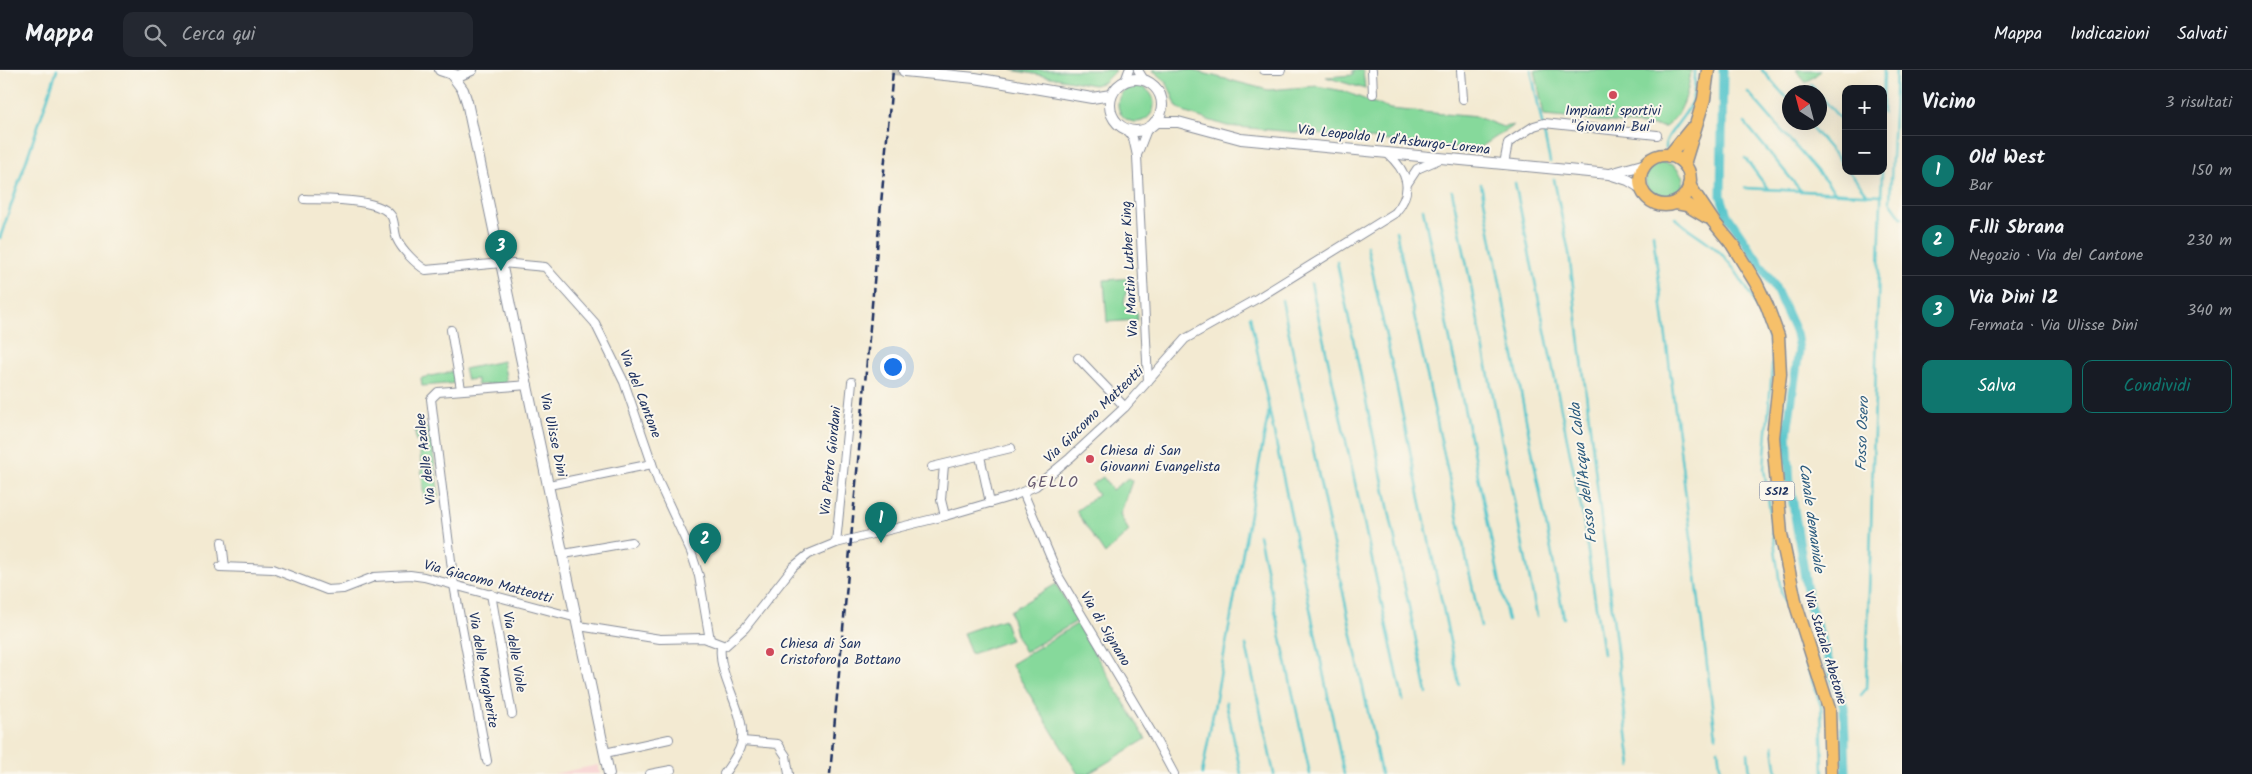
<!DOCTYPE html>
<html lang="it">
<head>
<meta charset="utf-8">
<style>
  body { margin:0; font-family:Kalam,sans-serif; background:#242831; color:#f1f3f6 }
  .controls { position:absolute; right:15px; top:15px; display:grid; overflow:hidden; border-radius:10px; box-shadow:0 5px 20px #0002 }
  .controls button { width:45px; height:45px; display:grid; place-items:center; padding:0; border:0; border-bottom:1px solid #363941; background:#171b24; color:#f1f3f6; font:25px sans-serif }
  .compass { position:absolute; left:1782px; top:15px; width:45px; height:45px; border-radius:50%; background:#171b24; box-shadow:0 5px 20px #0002; rotate:324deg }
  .you { position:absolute; left:892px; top:296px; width:18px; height:18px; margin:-12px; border:4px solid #fff; border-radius:50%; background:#1a73e8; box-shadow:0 0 0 8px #1a73e833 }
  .badge { display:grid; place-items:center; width:32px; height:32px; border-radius:50%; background:#0f766e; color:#fff; font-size:16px; font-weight:700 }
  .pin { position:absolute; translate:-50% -41px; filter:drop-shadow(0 1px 2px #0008) }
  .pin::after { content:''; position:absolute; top:26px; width:18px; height:15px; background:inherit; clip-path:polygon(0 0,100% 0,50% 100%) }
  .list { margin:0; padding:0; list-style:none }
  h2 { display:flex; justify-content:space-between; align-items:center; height:65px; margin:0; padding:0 20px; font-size:21px }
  h2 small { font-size:16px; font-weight:400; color:#9ea1a6 }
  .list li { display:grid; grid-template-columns:32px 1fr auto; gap:15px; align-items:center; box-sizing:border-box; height:70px; padding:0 20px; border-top:1px solid #363941 }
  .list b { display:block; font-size:19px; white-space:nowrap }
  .list p { margin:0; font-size:16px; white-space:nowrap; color:#9ea1a6 }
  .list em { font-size:16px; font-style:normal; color:#9ea1a6 }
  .actions { display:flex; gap:10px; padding:15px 20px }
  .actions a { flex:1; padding:11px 0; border:1px solid #0f766e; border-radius:10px; text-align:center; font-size:18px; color:#0f766e }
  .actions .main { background:#0f766e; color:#fff }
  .icon { flex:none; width:28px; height:28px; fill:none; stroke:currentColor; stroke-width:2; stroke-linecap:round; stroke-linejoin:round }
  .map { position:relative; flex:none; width:1902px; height:704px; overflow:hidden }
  header { display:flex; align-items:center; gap:30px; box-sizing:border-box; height:70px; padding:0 25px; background:#171b24; border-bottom:1px solid #363941 }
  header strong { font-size:24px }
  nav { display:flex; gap:28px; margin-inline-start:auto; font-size:18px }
  .search { width:350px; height:45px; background:#242831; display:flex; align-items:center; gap:12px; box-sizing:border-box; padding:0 18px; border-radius:10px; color:#9ea1a6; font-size:19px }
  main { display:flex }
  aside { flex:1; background:#171b24 }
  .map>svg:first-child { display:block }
</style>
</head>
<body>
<header>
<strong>Mappa</strong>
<div class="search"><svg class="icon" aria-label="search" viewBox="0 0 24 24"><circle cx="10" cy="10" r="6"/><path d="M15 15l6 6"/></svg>Cerca qui</div>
<nav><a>Mappa</a><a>Indicazioni</a><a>Salvati</a></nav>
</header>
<main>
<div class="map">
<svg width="1902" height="704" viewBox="0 0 1902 704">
  <rect width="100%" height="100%" fill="#fbf7ec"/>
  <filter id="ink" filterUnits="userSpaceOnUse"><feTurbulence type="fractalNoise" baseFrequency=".02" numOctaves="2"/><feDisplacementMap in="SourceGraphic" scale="10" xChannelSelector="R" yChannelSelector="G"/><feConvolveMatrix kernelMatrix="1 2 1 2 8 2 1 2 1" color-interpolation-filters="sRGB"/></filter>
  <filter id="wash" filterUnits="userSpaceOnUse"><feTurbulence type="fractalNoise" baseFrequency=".0096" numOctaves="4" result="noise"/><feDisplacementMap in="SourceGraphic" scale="20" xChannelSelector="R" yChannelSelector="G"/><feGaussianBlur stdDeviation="1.12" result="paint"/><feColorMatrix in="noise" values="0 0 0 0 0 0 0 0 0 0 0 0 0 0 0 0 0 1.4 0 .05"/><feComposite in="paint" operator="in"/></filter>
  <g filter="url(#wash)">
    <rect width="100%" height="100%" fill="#f3ead2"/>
    <path fill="#f7cfd0" d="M 598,695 L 600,704 L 553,704 Z"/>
    <g fill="#86d99b" stroke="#50847c">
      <path d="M 1012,0 L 1116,0 L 1104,12 L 1094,15 Z"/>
      <path d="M 1152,0 L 1191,0 L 1268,20 L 1317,16 L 1343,21 L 1390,39 L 1477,47 L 1503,57 L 1514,55 L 1478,79 L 1227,56 L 1186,43 L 1177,37 C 1169,19 1170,12 1152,0 Z"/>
      <path d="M 1353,0 L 1363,0 L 1365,19 L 1326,7 L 1353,5 Z"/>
      <path d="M 1535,0 L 1691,0 C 1688,23 1684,43 1665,57 L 1544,46 Z"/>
      <path d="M 1796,0 L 1822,0 L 1806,13 Z"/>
      <circle cx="1136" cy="34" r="18"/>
      <path d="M 1660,92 L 1674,95 L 1683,107 L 1682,117 L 1671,128 C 1653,132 1640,117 1648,100 Z"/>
      <path d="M 1134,208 L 1135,217 L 1126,222 L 1124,233 L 1129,240 L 1137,242 L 1137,250 L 1107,252 L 1104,210 Z"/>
      <path d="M 503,291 L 507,313 L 477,315 L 477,309 L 467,310 L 464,299 Z"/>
      <path d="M 455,301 L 458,313 L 422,316 L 421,308 Z"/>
      <path d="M 430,358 L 439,427 L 424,429 L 419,371 L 416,371 L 415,361 Z"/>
      <path d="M 1103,407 L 1112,420 L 1128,408 L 1132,411 L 1120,445 L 1129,461 L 1105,484 L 1076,441 L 1098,425 L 1091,415 Z"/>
      <path d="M 1056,514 L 1077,551 L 1025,582 L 1017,568 L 1010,541 Z"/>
      <path d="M 1004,549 L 1011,570 L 971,584 L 963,563 Z"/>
      <path d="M 1077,554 L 1146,669 L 1088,704 L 1078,704 L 1011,594 Z"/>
    </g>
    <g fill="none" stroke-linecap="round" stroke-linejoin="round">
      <g stroke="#58c6cc" stroke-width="2.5">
        <path d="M 1531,0 L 1550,92"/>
        <path d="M 1762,0 L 1790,32"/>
        <path d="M 1896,0 L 1890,131 L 1902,148"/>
        <path d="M 1811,15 L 1817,22"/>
        <path d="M 1748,22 L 1836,123"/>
        <path d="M 1820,25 L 1846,56"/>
        <path d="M 1883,43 L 1884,0"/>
        <path d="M 1807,52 L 1846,98"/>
        <path d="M 1745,53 L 1801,121"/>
        <path d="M 1665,78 C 1664,66 1684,49 1690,35 C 1695,25 1695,11 1695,0"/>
        <path d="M 1745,88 L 1768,119"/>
        <path d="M 1849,101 L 1868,125"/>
        <path d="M 1554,109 L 1569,183 L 1631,696"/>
        <path d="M 1515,113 L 1582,442 L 1603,584"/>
        <path d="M 1481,114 L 1564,548"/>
        <path d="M 1745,118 L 1881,125"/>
        <path d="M 1452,121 L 1537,546"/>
        <path d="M 1423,139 L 1508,551"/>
        <path d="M 1675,148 C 1688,160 1703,167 1715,178 C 1741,201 1768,252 1773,286 L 1764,398 L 1781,522 L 1821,636 L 1823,704"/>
        <path d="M 1396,161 L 1481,557"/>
        <path d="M 1653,164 L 1716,667"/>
        <path d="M 0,168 L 57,0"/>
        <path d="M 1367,176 L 1459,614"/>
        <path d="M 1337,192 L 1427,623"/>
        <path d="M 1311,213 L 1403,630"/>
        <path d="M 1282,230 L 1381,704"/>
        <path d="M 1250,246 L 1344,704"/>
        <path d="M 1259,465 L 1310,704"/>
        <path d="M 1246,575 L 1274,704"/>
        <path d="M 1861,625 L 1866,619 L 1882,101"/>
        <path d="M 1226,632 L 1241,704"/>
        <path d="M 1773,676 L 1777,704"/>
        <path d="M 1718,679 L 1721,704"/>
        <path d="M 1748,683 L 1750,704"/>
        <path d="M 1696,702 L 1697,704"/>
        <path d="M 1202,704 L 1269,340"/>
      </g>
      <path stroke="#58c6cc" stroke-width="9" d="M 1723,0 L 1721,126 L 1727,145 L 1774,215 L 1796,263 L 1799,280 L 1787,363 L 1790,414 L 1809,533 L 1844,637 L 1846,704"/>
    </g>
  </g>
  <g filter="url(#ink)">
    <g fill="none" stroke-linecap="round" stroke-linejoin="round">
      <path stroke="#c8c5bb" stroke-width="10" stroke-dasharray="10 5" stroke-linecap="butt" d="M 891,0 L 904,1"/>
      <defs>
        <g id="minor">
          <path d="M 1138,0 L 1144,10"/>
          <path d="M 1264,0 L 1281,0"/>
          <path d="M 1372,0 L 1373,24"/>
          <path d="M 1461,0 L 1463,29"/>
          <path d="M 1125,11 L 1129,0"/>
          <path d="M 1127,59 L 1133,68 L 1137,86 L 1148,311"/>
          <path d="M 1137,85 L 1148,57"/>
          <path d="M 1504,94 L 1508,73 L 1534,56 L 1544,53 L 1657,65"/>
          <path d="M 1407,114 L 1417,99 L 1440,89"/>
          <path d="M 304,129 C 323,130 381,127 392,147 C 395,154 394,162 397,169 C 402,180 416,194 426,200 L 502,193 L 545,197 L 595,253 L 624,312 L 658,411 L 691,482 L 699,506 L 710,570"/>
          <path d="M 451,260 L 461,319"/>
          <path d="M 1078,288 L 1125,337"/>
          <path d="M 980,386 L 990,433"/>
          <path d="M 944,395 L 941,430 L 945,446"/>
          <path d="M 932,397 L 1011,378"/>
          <path d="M 549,415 L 652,394"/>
          <path d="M 1023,422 L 1059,507 L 1152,663 L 1174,704"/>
          <path d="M 222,472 L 225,497"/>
          <path d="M 836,473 L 852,312"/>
          <path d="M 564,484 L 632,472"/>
          <path d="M 220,497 L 273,499 L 327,520 L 343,519 L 374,507 L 410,505 L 424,507 L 577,548"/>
          <path d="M 491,524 L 512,644"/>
          <path d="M 579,556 L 660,569 L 704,568 L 725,576 L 745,558 L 793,497 L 809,484 L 836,473 L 945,446 L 1013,426 L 1036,416 L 1070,388 L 1125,337 L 1185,269 L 1258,228 L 1395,143 C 1415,120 1407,101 1387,83"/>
          <path d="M 721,577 C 717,607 749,646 741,674 C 739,684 730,695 724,704"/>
          <path d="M 742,671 L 778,674 L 786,686 L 789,704"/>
          <path d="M 605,683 L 669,669"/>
          <path d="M 487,691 L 454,515 L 431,329 L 438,322 L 528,315"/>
          <path d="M 650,704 L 671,700"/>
        </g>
        <g id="tertiary">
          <path d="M 440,0 L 458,6 L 472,0"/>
          <path d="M 904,1 L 975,8 L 1092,28 L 1111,25"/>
          <path d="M 452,5 L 463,20 L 467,32 L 609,704"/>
          <circle cx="1136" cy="35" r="26"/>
          <path d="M 1155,52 L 1178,52 L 1241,69 L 1609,104 L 1628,110 L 1641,118"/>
          <path d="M 1610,104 L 1646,94"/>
        </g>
        <g id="primary">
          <circle cx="1665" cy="110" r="25"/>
          <path d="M 1669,86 L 1691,59"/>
          <path d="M 1684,94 L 1704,29 L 1708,0"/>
          <path d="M 1689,115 L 1713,151 L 1732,174 L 1756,213 L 1767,236 L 1778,266 L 1780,304 L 1773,367 L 1781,464 L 1796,535 L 1829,639 L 1831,704"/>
          <path d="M 1676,133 L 1687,135 L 1707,147"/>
        </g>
      </defs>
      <use href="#minor" stroke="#878c98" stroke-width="10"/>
      <use href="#tertiary" stroke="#878c98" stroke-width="12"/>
      <use href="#primary" stroke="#878c98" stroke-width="15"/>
      <use href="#minor" stroke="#fff" stroke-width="8"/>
      <use href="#tertiary" stroke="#fff" stroke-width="10"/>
      <use href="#primary" stroke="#f6c06b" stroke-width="12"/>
      <path stroke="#1b2f5e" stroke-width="2.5" stroke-dasharray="8 4" stroke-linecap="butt" d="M 830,704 L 893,0"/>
    </g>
  </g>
  <g fill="#d1495b" stroke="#fbf7ec" stroke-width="2">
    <circle cx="1613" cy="25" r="5"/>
    <circle cx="1090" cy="389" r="5"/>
    <circle cx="770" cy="582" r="5"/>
  </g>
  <g text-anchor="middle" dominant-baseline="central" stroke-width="4" stroke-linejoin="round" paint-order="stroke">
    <rect fill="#fbf7ec" stroke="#5e6b89" stroke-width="1" x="1759.5" y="411.5" width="35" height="19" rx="4"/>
    <g font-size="12" font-weight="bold" fill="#1b2f5e">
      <text x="1777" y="421">SS12</text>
    </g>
    <g font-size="14" fill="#1b2f5e" stroke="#fbf7ec" text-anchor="start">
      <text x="1613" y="41" text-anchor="middle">Impianti sportivi<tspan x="1613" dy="16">"Giovanni Bui"</tspan></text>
      <text x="1100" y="381">Chiesa di San<tspan x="1100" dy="16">Giovanni Evangelista</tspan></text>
      <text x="780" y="574">Chiesa di San<tspan x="780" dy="16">Cristoforo a Bottano</tspan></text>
    </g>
    <g font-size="14" fill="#1b2f5e" stroke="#fbf7ec">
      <text transform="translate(1394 70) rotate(6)">Via Leopoldo II d'Asburgo-Lorena</text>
      <text transform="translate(1130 199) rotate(-93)">Via Martin Luther King</text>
      <text transform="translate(640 324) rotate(69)">Via del Cantone</text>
      <text transform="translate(1094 345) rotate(-44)">Via Giacomo Matteotti</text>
      <text transform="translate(553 365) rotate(78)">Via Ulisse Dini</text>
      <text transform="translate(426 389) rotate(-97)">Via delle Azalee</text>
      <text transform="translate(831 391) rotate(-84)">Via Pietro Giordani</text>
      <text transform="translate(488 512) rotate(15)">Via Giacomo Matteotti</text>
      <text transform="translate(1105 559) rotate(59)">Via di Signano</text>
      <text transform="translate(1825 578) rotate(73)">Via Statale Abetone</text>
      <text transform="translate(514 582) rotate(80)">Via delle Viole</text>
      <text transform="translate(483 600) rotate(80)">Via delle Margherite</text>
    </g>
    <g font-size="15" font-style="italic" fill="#2d5c7f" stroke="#fbf7ec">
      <text transform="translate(1863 364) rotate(-88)">Fosso Osero</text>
      <text transform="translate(1584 403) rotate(-97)">Fosso dell'Acqua Calda</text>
      <text transform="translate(1811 448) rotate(82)">Canale demaniale</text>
    </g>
    <g font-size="16" letter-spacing="1" fill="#66596f" stroke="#fbf7ec">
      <text x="1053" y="412">GELLO</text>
    </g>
  </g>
</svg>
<div class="controls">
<button>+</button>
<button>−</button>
</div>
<svg class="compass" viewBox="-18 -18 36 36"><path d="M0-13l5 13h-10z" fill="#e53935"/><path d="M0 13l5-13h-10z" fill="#9ea1a6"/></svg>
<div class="you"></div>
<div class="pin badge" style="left:881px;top:473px">1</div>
<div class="pin badge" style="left:705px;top:494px">2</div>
<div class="pin badge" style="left:501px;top:201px">3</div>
</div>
<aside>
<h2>Vicino<small>3 risultati</small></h2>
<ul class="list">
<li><span class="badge">1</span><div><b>Old West</b><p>Bar</p></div><em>150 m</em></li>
<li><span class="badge">2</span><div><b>F.lli Sbrana</b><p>Negozio · Via del Cantone</p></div><em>230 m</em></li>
<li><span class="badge">3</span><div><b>Via Dini 12</b><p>Fermata · Via Ulisse Dini</p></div><em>340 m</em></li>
</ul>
<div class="actions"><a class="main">Salva</a><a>Condividi</a></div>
</aside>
</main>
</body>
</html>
